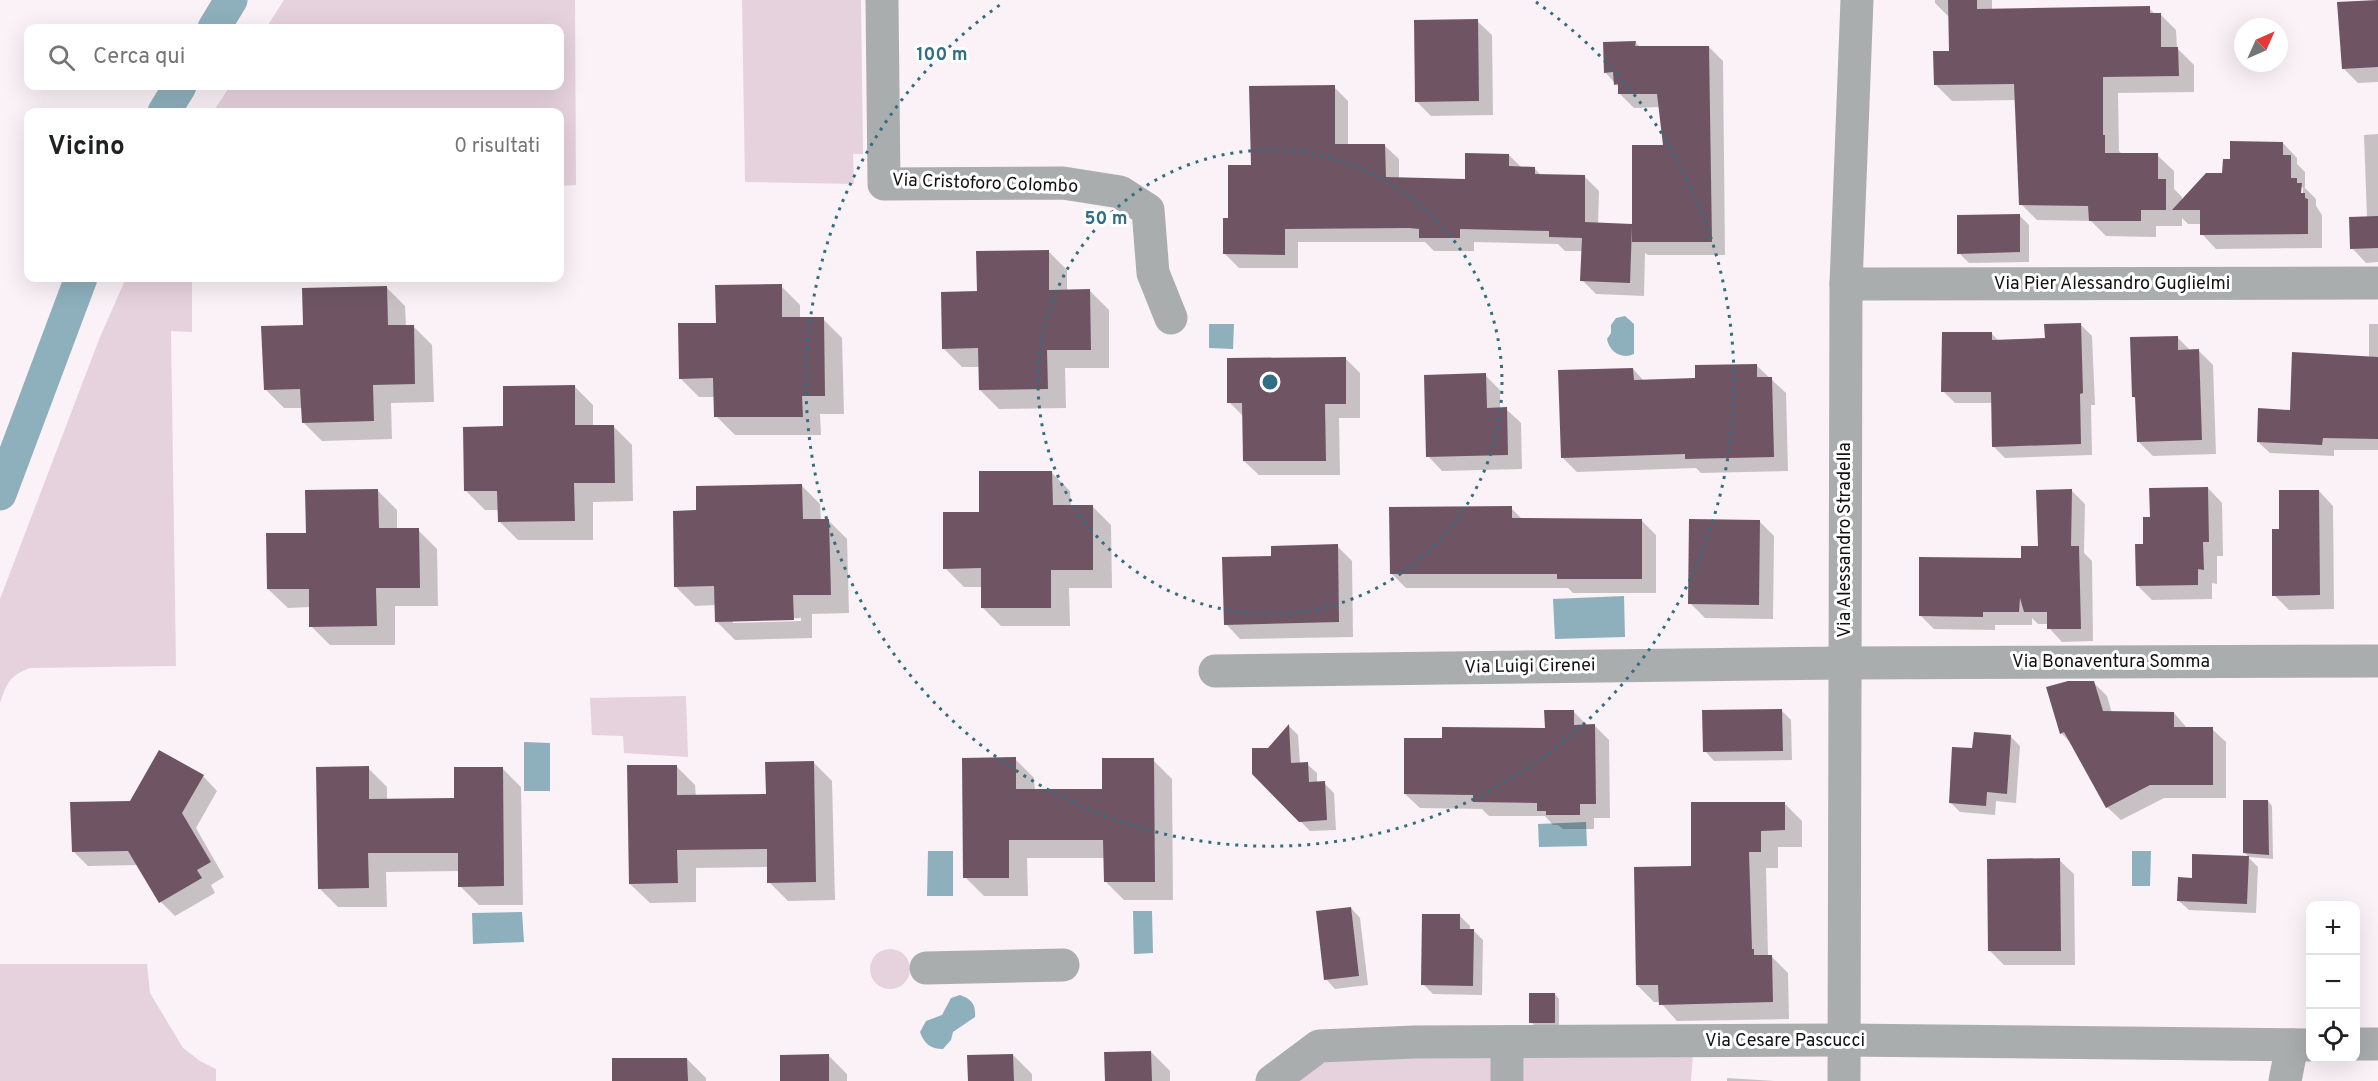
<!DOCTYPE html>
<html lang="it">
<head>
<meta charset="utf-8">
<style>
  body { margin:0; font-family:Overpass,sans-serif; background:#f6f6f6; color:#202124 }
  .controls { position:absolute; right:18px; bottom:18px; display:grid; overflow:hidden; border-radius:12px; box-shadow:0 6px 24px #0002 }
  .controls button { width:54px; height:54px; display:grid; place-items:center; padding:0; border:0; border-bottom:2px solid #e0e0e0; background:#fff; color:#202124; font:30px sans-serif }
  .compass { position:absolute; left:2234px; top:18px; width:54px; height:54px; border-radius:50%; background:#fff; box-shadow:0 6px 24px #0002; rotate:45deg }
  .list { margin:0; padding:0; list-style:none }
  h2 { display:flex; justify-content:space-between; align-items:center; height:78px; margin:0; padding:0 24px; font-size:26px }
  h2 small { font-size:20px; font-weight:400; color:#757577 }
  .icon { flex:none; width:33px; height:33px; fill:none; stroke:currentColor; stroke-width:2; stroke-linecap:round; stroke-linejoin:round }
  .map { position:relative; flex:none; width:2378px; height:1081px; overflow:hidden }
  .search { position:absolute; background:#fff; box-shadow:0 6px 24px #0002; left:24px; top:24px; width:540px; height:66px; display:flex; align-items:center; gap:15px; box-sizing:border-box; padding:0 21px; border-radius:12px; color:#757577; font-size:22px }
  .panel { position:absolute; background:#fff; box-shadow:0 6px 24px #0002; left:24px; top:108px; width:540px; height:174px; border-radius:12px }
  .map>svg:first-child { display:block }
</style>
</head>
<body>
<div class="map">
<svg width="2378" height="1081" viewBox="0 0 2378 1081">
  <rect width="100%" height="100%" fill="#faf2f6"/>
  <g fill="#e6d2dd">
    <path d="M 284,0 L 575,0 L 576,185 L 560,186 L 560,112 L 213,112 L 230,86 L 560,86 L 560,28 L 266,28 Z"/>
    <path d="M 742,0 L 861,0 L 863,154 L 853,154 L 854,184 L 745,182 Z"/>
    <path d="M 126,278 L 192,278 L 192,332 L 171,331 L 176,666 L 30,668 C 9,676 7,683 0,703 L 0,599 L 100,337 Z"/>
    <path d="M 686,696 L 688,757 L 624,753 L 623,736 L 592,735 L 590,698 Z"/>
    <circle cx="890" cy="969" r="20"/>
    <path d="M 0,964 L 147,964 L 150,993 L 183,1048 L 200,1061 L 216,1069 L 216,1081 L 0,1081 Z"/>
    <path d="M 1694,1041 L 1691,1081 L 1272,1081 L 1319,1046 Z"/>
  </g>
  <g fill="#8eb0bd">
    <path d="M 1625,316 L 1634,324 L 1634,354 C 1621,360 1609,351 1607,339 L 1611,333 L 1611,325 L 1616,318 Z"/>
    <path d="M 1209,324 L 1234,324 L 1233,349 L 1209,348 Z"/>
    <path d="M 1624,596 L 1625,637 L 1555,639 L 1553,599 Z"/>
    <path d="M 524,742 L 550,743 L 550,791 L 524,791 Z"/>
    <path d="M 1586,822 L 1587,846 L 1539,847 L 1538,824 Z"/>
    <path d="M 928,851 L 953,851 L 953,896 L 927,896 Z"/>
    <path d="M 2132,851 L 2151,851 L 2150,886 L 2132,886 Z"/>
    <path d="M 1133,911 L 1152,911 L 1153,953 L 1134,954 Z"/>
    <path d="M 522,912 L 524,942 L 473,944 L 472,913 Z"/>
    <path d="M 960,995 C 972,999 976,1005 975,1017 L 953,1032 L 951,1040 L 943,1049 C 930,1049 924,1043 920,1032 L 926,1021 L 942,1015 L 951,998 Z"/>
  </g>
  <g fill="#0003" fill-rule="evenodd">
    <path d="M 1935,0 L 1992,0 L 1992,10 L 2149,8 L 2155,14 L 2160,14 L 2176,30 L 2177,48 L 2194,65 L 2194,92 L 2118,93 L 2119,151 L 2121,153 L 2157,155 L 2174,171 L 2174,189 L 2182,197 L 2182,202 L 2224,175 L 2231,160 L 2283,143 L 2297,158 L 2297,164 L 2305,172 L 2305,188 L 2316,199 L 2316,206 L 2322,215 L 2322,248 L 2216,249 L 2202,234 L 2202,224 L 2188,224 L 2182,218 L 2182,226 L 2156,226 L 2156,237 L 2106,236 L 2091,221 L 2037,220 L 2021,204 L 2016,100 L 1952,101 L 1935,84 L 1951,53 L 1950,18 L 1935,3 ZM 2300,185 L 2303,188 L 2303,201 L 2300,201 Z"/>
    <path d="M 2378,1 L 2378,82 L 2358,83 L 2343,68 Z"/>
    <path d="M 1477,21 L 1492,35 L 1493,115 L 1431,116 L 1416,101 Z"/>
    <path d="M 1635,42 L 1641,48 L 1709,47 L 1723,61 L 1725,255 L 1648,255 L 1645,253 L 1644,296 L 1596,294 L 1582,280 L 1583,251 L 1565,251 L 1558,244 L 1474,242 L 1474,251 L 1434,251 L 1425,242 L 1298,242 L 1298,268 L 1239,268 L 1225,254 L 1229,220 L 1252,166 L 1334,87 L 1348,101 L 1348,146 L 1384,145 L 1399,159 L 1399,179 L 1466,180 L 1509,155 L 1522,168 L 1534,168 L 1542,176 L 1585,177 L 1599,191 L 1598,224 L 1634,226 L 1664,146 L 1660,107 L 1634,108 L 1620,94 L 1620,89 L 1605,72 Z"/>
    <path d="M 2378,134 L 2378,262 L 2366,263 L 2352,248 L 2367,218 L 2364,135 Z"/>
    <path d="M 2019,215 L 2029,225 L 2029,262 L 1969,263 L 1959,253 Z"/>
    <path d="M 1048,251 L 1067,270 L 1067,291 L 1090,291 L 1109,310 L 1109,368 L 1065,368 L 1066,408 L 999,409 L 980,390 L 980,367 L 962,367 L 943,348 L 978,293 Z"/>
    <path d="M 781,286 L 800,305 L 800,319 L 823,319 L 842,338 L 844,414 L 820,414 L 821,435 L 735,435 L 716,416 L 715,397 L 699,397 L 680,378 L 717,325 Z"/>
    <path d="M 386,287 L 405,306 L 406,326 L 413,326 L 432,345 L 434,402 L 391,403 L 392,439 L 322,441 L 303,422 L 303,408 L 284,408 L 265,389 L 305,326 Z"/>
    <path d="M 2080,324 L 2092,336 L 2095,405 L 2091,405 L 2092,455 L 2005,458 L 1993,446 L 1993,403 L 1955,403 L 1943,391 L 1992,334 L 1999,341 L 2046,339 Z"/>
    <path d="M 2369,324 L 2378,324 L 2378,450 L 2334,450 L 2334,456 L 2270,453 L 2258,442 L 2291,411 L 2369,358 Z"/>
    <path d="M 2177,337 L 2191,351 L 2199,351 L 2213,365 L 2216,454 L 2153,456 L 2138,441 L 2136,399 L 2133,396 Z"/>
    <path d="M 1345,358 L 1360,373 L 1360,418 L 1339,418 L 1340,475 L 1259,475 L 1244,461 L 1244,417 L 1229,402 Z"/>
    <path d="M 1756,365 L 1786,393 L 1788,471 L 1701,473 L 1696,468 L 1577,472 L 1562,457 L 1633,369 L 1644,381 L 1697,379 Z"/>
    <path d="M 1485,375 L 1500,390 L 1500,409 L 1506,409 L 1521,423 L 1522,469 L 1442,471 L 1428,456 Z"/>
    <path d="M 574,386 L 593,405 L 593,426 L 613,426 L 632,445 L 633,501 L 593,502 L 593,540 L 518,540 L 499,521 L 499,510 L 485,510 L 466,491 Z"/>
    <path d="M 1051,472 L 1070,491 L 1071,506 L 1092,506 L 1111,525 L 1112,588 L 1069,588 L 1070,626 L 1001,626 L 982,607 L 982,587 L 964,587 L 945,568 L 981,514 Z"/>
    <path d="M 801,485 L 820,504 L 821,521 L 828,520 L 847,539 L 849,613 L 812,614 L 812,638 L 735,640 L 716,621 L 716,605 L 695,606 L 676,587 L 698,512 ZM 801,618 L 801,621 L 733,623 L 733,620 Z"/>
    <path d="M 2208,488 L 2222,503 L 2223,556 L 2217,556 L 2217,584 L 2212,583 L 2212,599 L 2152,600 L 2137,585 L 2151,518 Z"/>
    <path d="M 378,491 L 397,510 L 397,530 L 418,530 L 437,549 L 438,606 L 395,606 L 395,645 L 330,645 L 311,626 L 310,607 L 288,608 L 268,589 L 308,534 Z"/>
    <path d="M 2072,491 L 2085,504 L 2084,553 L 2092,561 L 2093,641 L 2062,642 L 2049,628 L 2049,624 L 2038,624 L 2032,618 L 2032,625 L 1995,625 L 1995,630 L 1934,629 L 1921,616 L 2023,560 L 2039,548 Z"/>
    <path d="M 2319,491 L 2333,506 L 2334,609 L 2289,610 L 2274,595 L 2280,531 Z"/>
    <path d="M 1511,508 L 1522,519 L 1641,520 L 1656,535 L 1656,593 L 1573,593 L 1568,588 L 1406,588 L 1391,573 Z"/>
    <path d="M 1759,521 L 1774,536 L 1773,619 L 1705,618 L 1690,603 Z"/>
    <path d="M 1337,546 L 1352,561 L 1353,637 L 1240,639 L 1226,624 Z"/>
    <path d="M 2093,682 L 2107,696 L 2112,713 L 2174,713 L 2187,728 L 2212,729 L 2226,742 L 2226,798 L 2164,798 L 2121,820 L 2107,807 L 2073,745 L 2061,733 Z"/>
    <path d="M 1781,710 L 1791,720 L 1792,760 L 1714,761 L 1705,751 Z"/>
    <path d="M 1573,711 L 1588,726 L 1595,726 L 1609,740 L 1610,818 L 1594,818 L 1594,829 L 1563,829 L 1558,825 L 1553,825 L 1545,816 L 1489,816 L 1482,809 L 1420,808 L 1405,794 L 1444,740 L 1546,729 Z"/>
    <path d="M 1289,726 L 1298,735 L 1300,764 L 1307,764 L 1317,773 L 1317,783 L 1324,783 L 1334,793 L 1336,830 L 1310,831 L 1253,773 L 1269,749 Z"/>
    <path d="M 2010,736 L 2020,746 L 2016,803 L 1996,801 L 1995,815 L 1960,812 L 1951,803 L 1974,750 Z"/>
    <path d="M 1015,759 L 1034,778 L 1035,791 L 1104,791 L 1153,760 L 1172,779 L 1173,900 L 1124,900 L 1105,881 L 1105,858 L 1027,858 L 1028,896 L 984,896 L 965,877 Z"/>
    <path d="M 813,762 L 832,781 L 835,900 L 788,901 L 769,882 L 769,867 L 696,868 L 696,902 L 650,903 L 630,884 L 676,766 L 695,785 L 696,797 L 767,796 Z"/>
    <path d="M 368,768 L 387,787 L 387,800 L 456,800 L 502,768 L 521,787 L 523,905 L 479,905 L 460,886 L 460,871 L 386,872 L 387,907 L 338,907 L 319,888 Z"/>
    <path d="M 203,776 L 217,791 L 196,828 L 224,877 L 211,885 L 215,893 L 175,916 L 161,902 L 139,865 L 88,866 L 73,851 Z"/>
    <path d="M 2268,801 L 2272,806 L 2273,859 L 2249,857 L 2244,852 Z"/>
    <path d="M 1785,804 L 1802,821 L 1802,847 L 1778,847 L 1778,868 L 1766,868 L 1768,956 L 1771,956 L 1788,973 L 1789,1019 L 1677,1021 L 1660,1002 L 1654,1002 L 1637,985 L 1693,867 Z"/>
    <path d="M 2248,857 L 2258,867 L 2256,913 L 2189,910 L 2179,901 L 2193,879 Z"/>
    <path d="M 2059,860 L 2074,874 L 2075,965 L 2004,965 L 1990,951 Z"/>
    <path d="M 1351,908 L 1360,918 L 1368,985 L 1335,989 L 1326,979 Z"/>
    <path d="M 1460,916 L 1470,926 L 1470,930 L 1473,930 L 1483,940 L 1482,995 L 1433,994 L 1423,984 Z"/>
    <path d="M 1555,994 L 1559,999 L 1559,1027 L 1536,1027 L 1531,1022 Z"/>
    <path d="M 1151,1052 L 1170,1071 L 1170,1081 L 1106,1081 Z"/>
    <path d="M 828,1055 L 847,1074 L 847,1081 L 782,1081 Z"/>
    <path d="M 1013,1055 L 1032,1074 L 1032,1081 L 969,1081 Z"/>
    <path d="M 687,1059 L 706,1078 L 706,1081 L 643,1081 Z"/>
    <path d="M 1727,1078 L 1775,1081 L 1727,1081 Z"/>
  </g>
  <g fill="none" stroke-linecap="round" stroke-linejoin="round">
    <g stroke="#8eb0bd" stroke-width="33">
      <path d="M 214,28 L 231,0"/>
      <path d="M 164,112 L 180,86"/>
      <path d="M 0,494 L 81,278"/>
    </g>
  </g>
  <g fill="#6f5564">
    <path d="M 1948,0 L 1977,0 L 1977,9 L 2150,6 L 2150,13 L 2161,13 L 2161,47 L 2178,47 L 2179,76 L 2103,77 L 2103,135 L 2105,135 L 2105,153 L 2158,153 L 2158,179 L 2166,179 L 2166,210 L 2141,210 L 2141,221 L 2089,221 L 2088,206 L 2019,205 L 2014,84 L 1934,85 L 1933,51 L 1949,51 Z"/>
    <path d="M 2378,0 L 2378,67 L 2342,69 L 2337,2 Z"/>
    <path d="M 1478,19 L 1479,101 L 1415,102 L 1414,20 Z"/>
    <path d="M 1636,41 L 1635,46 L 1709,46 L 1712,242 L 1632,242 L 1632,226 L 1630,283 L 1580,281 L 1582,238 L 1549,237 L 1549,231 L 1460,229 L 1460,238 L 1419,238 L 1419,229 L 1409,228 L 1285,229 L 1285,255 L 1223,254 L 1223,218 L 1228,218 L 1228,165 L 1251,165 L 1249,86 L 1335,85 L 1335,144 L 1385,144 L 1386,177 L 1465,179 L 1465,153 L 1509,154 L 1509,166 L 1535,167 L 1535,174 L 1585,175 L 1585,222 L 1632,224 L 1632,145 L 1663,145 L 1657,94 L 1618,94 L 1618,84 L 1614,85 L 1613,72 L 1604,73 L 1603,42 Z"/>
    <path d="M 2230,141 L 2283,142 L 2283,155 L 2291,155 L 2291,178 L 2297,178 L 2297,183 L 2302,183 L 2301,193 L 2305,193 L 2305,198 L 2308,199 L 2308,234 L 2200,235 L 2200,210 L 2172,210 L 2206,173 L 2222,173 L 2223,159 L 2230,159 Z"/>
    <path d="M 2020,214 L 2020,252 L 1957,254 L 1957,215 Z"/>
    <path d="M 2378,216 L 2378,248 L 2350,249 L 2349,217 Z"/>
    <path d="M 1049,250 L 1049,290 L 1090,289 L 1091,350 L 1047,350 L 1048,389 L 979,390 L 978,348 L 942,349 L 941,292 L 977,291 L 976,251 Z"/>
    <path d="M 782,284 L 782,317 L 824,317 L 825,396 L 802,396 L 803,417 L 714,417 L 713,378 L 679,379 L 678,323 L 716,323 L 715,285 Z"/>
    <path d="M 387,286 L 388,325 L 414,325 L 415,384 L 373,385 L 374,421 L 302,423 L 300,389 L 264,390 L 261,326 L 303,325 L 302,288 Z"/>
    <path d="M 2081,323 L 2083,393 L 2080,394 L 2081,444 L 1992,447 L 1991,392 L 1941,392 L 1942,332 L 1992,332 L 1992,340 L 2045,338 L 2044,324 Z"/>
    <path d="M 2178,336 L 2178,350 L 2199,349 L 2202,440 L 2137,442 L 2135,397 L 2132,397 L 2130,337 Z"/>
    <path d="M 2292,352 L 2378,357 L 2378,439 L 2323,438 L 2322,445 L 2257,442 L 2258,408 L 2290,410 Z"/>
    <path d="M 1346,357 L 1346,404 L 1325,404 L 1326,461 L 1243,461 L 1242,403 L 1227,403 L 1227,358 Z"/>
    <path d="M 1757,364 L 1757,377 L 1772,377 L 1774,457 L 1685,459 L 1685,454 L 1561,458 L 1558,370 L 1633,368 L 1634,380 L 1695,378 L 1695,365 Z"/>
    <path d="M 1486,373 L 1487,408 L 1507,407 L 1508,455 L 1426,457 L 1424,375 Z"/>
    <path d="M 575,385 L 575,425 L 614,425 L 615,483 L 574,483 L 575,521 L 498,522 L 497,491 L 464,491 L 463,427 L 503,426 L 503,386 Z"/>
    <path d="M 979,471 L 1052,471 L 1053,505 L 1093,505 L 1093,570 L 1051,570 L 1051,608 L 981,608 L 981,568 L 943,569 L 943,512 L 979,512 Z"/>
    <path d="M 802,484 L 803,519 L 829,519 L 831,595 L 793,595 L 794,620 L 715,622 L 714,586 L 674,587 L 673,511 L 696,510 L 696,486 Z"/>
    <path d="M 2208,487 L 2209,542 L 2203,542 L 2204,570 L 2198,569 L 2198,585 L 2136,586 L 2135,544 L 2143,544 L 2143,517 L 2150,517 L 2149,488 Z"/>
    <path d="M 378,489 L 379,528 L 419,528 L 420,588 L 376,588 L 377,626 L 309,627 L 309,589 L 267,589 L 266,533 L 306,533 L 305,490 Z"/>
    <path d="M 2072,489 L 2071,546 L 2079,546 L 2081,629 L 2047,629 L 2047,612 L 2024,612 L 2020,598 L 2019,612 L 1983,612 L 1983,617 L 1919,616 L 1919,557 L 2021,558 L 2021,546 L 2038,546 L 2036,490 Z"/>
    <path d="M 2279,490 L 2319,490 L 2320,595 L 2272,596 L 2272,529 L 2279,529 Z"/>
    <path d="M 1512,506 L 1512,518 L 1642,519 L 1642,579 L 1557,579 L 1557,574 L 1390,574 L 1389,507 Z"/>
    <path d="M 1689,519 L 1760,520 L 1759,605 L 1688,604 Z"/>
    <path d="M 1338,544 L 1339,622 L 1224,625 L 1222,557 L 1271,556 L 1271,546 Z"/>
    <path d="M 2068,681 L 2094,681 L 2103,711 L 2174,712 L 2174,727 L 2213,727 L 2213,785 L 2150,785 L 2106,808 L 2064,732 L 2060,734 L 2046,687 Z"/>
    <path d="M 1782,709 L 1783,751 L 1703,752 L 1702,710 Z"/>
    <path d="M 1544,710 L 1574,710 L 1574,725 L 1595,724 L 1596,804 L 1580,804 L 1580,815 L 1546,815 L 1546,811 L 1537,811 L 1537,803 L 1473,802 L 1473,795 L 1404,794 L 1404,738 L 1442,738 L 1442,727 L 1545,728 Z"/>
    <path d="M 1289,724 L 1291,763 L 1308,762 L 1309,782 L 1325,781 L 1327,820 L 1299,822 L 1252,774 L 1252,748 L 1268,748 Z"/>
    <path d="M 1974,732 L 2011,735 L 2007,794 L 1987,792 L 1986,806 L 1949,803 L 1952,747 L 1972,748 Z"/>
    <path d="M 159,750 L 204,775 L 182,813 L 211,862 L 197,870 L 202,878 L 159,903 L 128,851 L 72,852 L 70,802 L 130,801 Z"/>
    <path d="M 1016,757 L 1016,789 L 1102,789 L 1102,758 L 1154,758 L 1155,882 L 1104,882 L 1103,840 L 1009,840 L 1009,878 L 963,878 L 962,758 Z"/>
    <path d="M 814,761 L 816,882 L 767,883 L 767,849 L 677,850 L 678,883 L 629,884 L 627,765 L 677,765 L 677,795 L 766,794 L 765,762 Z"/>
    <path d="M 369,766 L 369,799 L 454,798 L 454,767 L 503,767 L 504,886 L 458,887 L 458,853 L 368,853 L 369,888 L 318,889 L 316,767 Z"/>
    <path d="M 2243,800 L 2268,800 L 2269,855 L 2243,853 Z"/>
    <path d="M 1691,802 L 1785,802 L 1785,830 L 1761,831 L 1761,852 L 1749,852 L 1752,949 L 1754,949 L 1754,955 L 1772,955 L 1773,1002 L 1659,1005 L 1658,985 L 1636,985 L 1634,867 L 1691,866 Z"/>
    <path d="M 2192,854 L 2249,856 L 2247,904 L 2177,901 L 2178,877 L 2192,878 Z"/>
    <path d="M 2060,858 L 2061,951 L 1988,951 L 1987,859 Z"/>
    <path d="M 1351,907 L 1359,976 L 1324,980 L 1316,911 Z"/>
    <path d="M 1422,914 L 1460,914 L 1460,929 L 1474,929 L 1473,986 L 1421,985 Z"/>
    <rect x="1529" y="993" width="26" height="30"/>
    <path d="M 1151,1051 L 1152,1081 L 1105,1081 L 1104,1052 Z"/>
    <path d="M 829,1054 L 829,1081 L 780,1081 L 780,1055 Z"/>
    <path d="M 1013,1054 L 1014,1081 L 968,1081 L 967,1055 Z"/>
    <path d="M 612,1058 L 687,1058 L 688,1081 L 612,1081 Z"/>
  </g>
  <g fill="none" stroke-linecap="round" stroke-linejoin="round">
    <g stroke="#a9adae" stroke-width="33">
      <path d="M 882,0 L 884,184 L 1063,183 L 1120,192 L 1148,210 L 1153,273 L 1171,318"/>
      <path d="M 1846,284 L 2378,283"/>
      <path d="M 1215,671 L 1844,663 L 2378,661"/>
      <path d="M 926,968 L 1063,965"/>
      <path d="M 1507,1042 L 1507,1081"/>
      <path d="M 2356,1044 L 2378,1044"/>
      <path d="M 1272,1081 L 1319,1046 L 1415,1042 L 1845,1040 L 2310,1045"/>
      <path d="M 1844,1081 L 1846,284 L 1857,0"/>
      <path d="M 2285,1081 L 2292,1045"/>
    </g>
  </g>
  <g fill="none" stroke="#2f6e83" stroke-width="3" stroke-dasharray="3 6">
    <circle cx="1270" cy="382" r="232"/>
    <path d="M1536 2A464 464 0 1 1 1004 2"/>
  </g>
  <g text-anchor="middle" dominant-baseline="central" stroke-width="6" stroke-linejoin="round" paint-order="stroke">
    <g font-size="18" fill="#131011" stroke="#fff">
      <text transform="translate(985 184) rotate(2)">Via Cristoforo Colombo</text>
      <text x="2112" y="284">Via Pier Alessandro Guglielmi</text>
      <text transform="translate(1845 540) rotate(-90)">Via Alessandro Stradella</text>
      <text x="2111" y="662">Via Bonaventura Somma</text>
      <text transform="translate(1530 667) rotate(-1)">Via Luigi Cirenei</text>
      <text x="1785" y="1041">Via Cesare Pascucci</text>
    </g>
  </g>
  <circle cx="1270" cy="382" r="9" fill="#2f6e83" stroke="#fff" stroke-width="3"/>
  <g font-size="18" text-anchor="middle" font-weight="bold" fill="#2f6e83" stroke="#fff" stroke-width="6" stroke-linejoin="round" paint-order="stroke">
    <text x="942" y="60">100 m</text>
    <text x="1106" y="224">50 m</text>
  </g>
</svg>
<div class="controls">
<button>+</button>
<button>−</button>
<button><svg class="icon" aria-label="locate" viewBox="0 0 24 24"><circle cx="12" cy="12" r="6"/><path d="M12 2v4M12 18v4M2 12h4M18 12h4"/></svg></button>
</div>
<svg class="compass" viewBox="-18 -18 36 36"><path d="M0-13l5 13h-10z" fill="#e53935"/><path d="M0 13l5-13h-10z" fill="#757577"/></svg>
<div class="search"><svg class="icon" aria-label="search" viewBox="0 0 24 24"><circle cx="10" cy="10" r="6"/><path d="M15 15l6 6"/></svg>Cerca qui</div>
<section class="panel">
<h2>Vicino<small>0 risultati</small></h2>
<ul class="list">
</ul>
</section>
</div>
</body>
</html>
